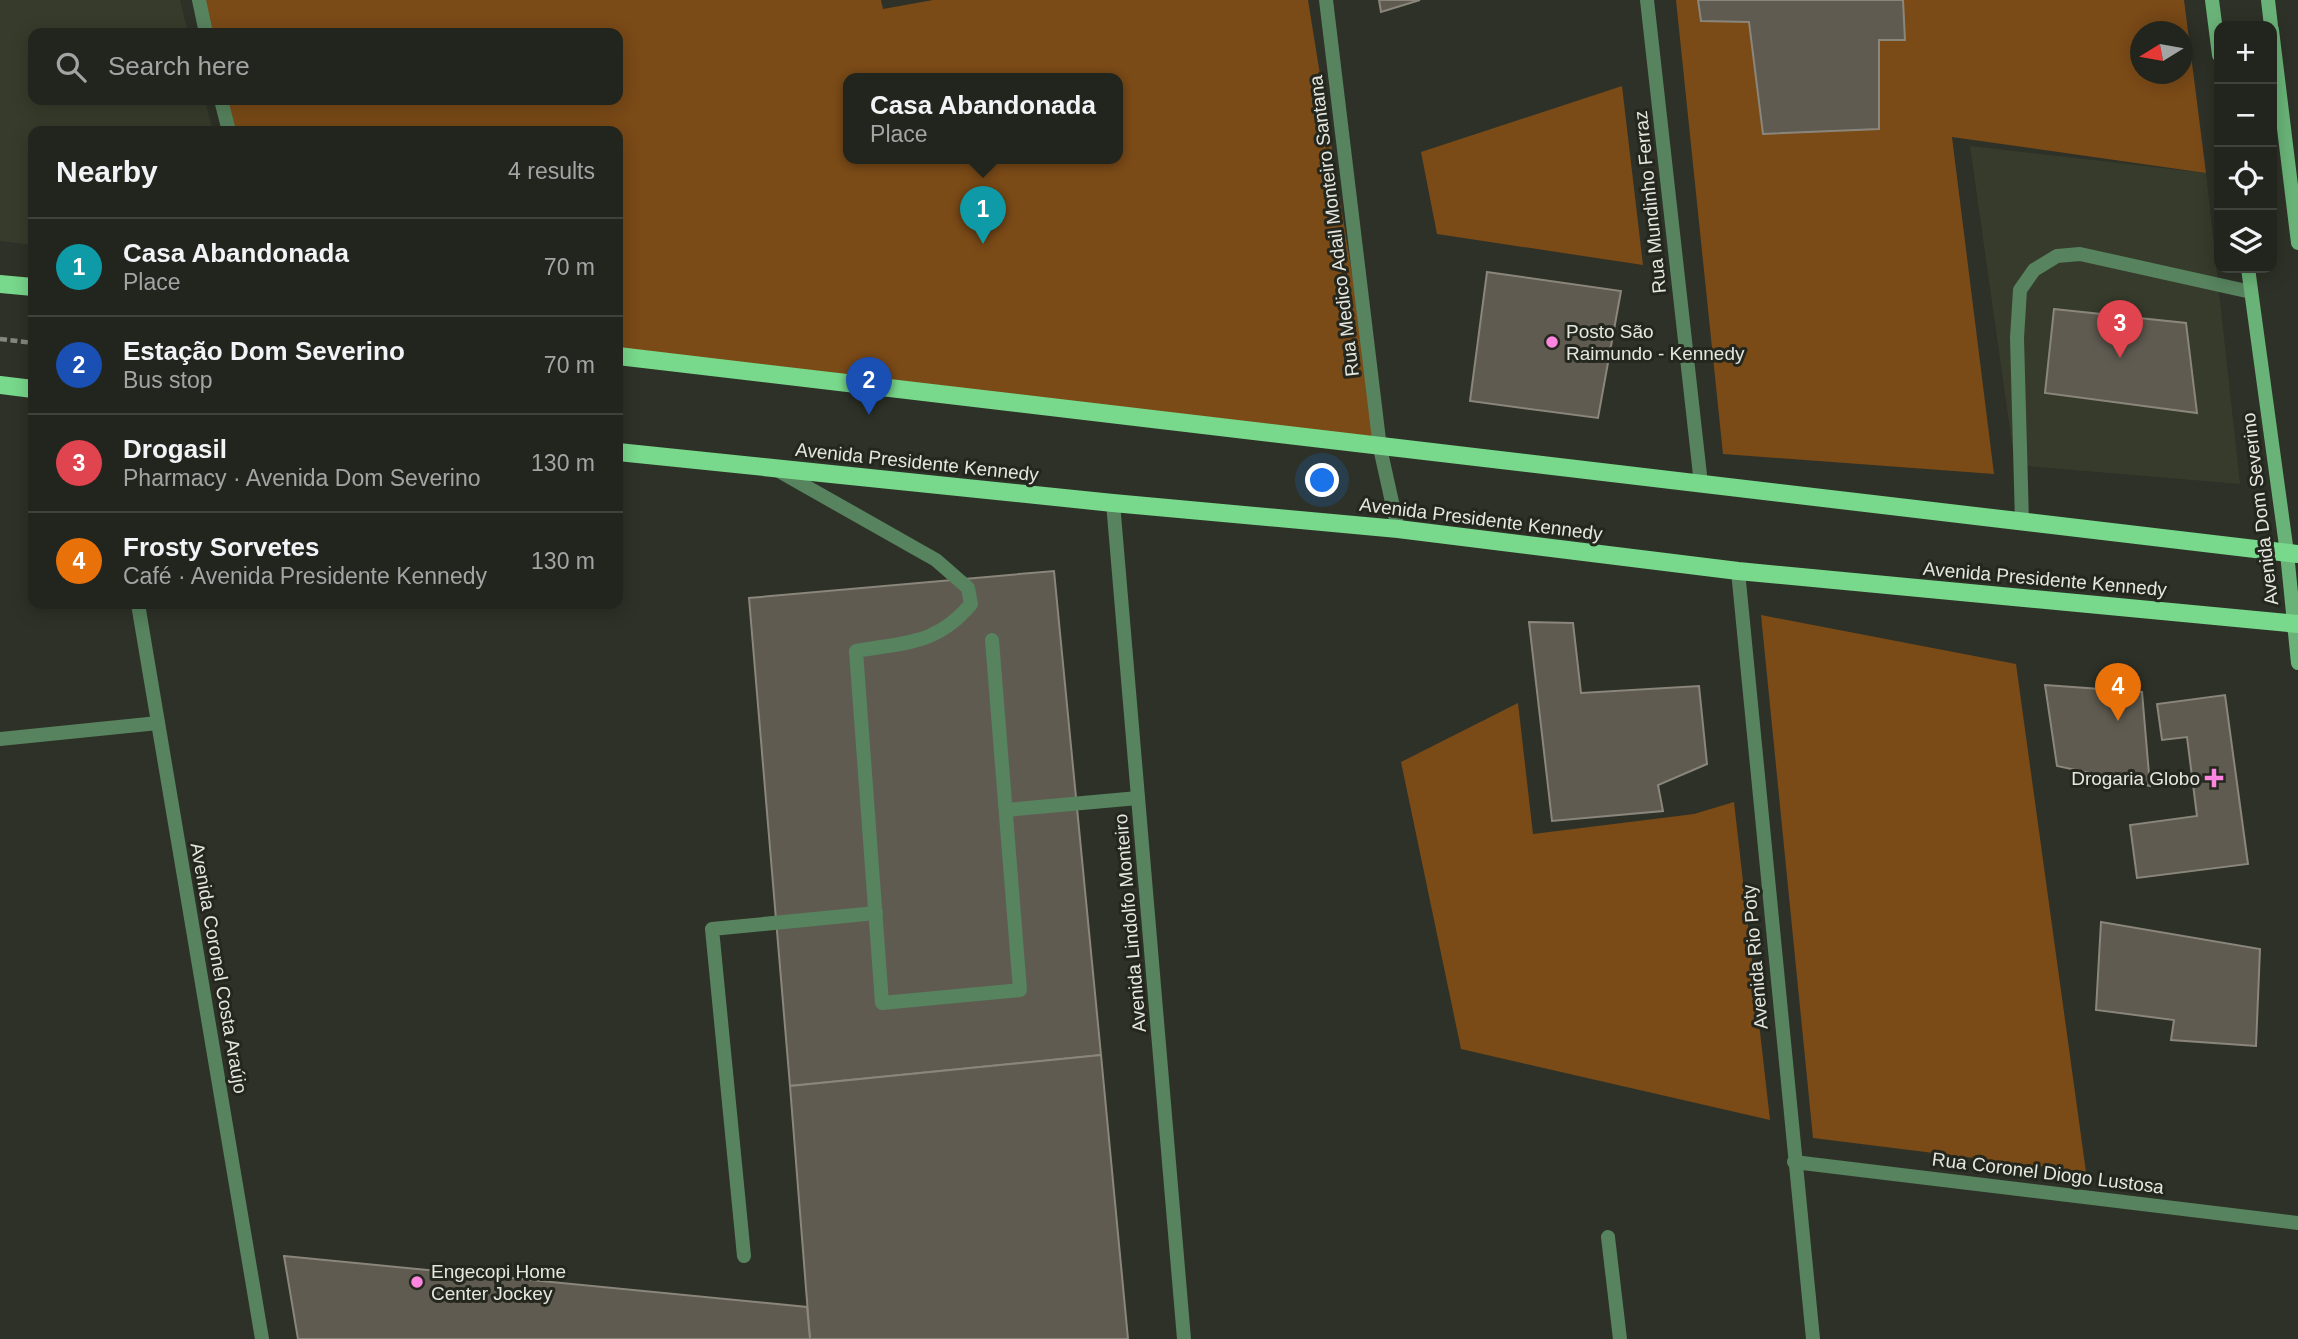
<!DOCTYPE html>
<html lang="en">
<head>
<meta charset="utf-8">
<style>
  body { margin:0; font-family:Helvetica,sans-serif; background:#2e312a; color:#f1f3f6 }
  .controls { position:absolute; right:21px; top:21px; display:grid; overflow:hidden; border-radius:14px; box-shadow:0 4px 18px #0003 }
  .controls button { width:63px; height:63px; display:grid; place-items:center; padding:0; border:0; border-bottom:2px solid #3f423b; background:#22251d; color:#f1f3f6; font:35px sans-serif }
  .compass { position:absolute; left:2130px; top:21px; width:63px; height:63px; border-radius:50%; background:#22251d; box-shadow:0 4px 18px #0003; rotate:259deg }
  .you { position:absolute; left:1323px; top:481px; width:24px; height:24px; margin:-18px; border:5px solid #fff; border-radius:50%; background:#1a73e8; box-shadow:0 0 0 10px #1a73e833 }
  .badge { display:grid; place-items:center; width:46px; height:46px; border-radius:50%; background:#0b8043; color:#fff; font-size:23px; font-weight:700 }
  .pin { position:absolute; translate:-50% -58px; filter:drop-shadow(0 2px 4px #0008) }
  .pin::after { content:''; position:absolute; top:37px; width:24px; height:21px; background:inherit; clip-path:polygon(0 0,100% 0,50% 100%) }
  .popup { position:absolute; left:843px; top:73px; width:280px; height:91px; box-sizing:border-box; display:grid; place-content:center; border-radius:14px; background:#22251d; filter:drop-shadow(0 2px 5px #0005); font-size:23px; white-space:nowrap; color:#a2a5a4 }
  .popup b { font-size:26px; color:#f1f3f6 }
  .popup::after { content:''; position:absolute; left:50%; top:100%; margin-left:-14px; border:14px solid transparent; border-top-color:#22251d }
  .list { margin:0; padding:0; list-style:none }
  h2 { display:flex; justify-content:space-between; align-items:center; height:91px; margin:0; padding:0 28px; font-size:30px }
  h2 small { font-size:23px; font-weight:400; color:#a2a5a4 }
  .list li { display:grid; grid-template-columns:46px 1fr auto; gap:21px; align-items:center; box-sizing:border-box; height:98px; padding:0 28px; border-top:2px solid #3f423b }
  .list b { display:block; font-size:26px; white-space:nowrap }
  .list p { margin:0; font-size:23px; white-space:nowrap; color:#a2a5a4 }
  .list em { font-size:23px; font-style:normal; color:#a2a5a4 }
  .icon { flex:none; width:38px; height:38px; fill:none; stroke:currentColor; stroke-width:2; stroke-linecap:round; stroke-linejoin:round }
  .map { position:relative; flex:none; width:2298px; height:1339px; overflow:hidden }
  .search { position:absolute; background:#22251d; box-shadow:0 4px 18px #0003; left:28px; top:28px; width:595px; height:77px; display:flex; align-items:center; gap:18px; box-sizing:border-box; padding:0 24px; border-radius:14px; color:#a2a5a4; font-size:26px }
  .panel { position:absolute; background:#22251d; box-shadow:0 4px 18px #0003; left:28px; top:126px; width:595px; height:483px; border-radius:14px }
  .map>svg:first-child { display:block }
</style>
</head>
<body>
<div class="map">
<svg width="2298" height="1339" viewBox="0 0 2298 1339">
  <rect width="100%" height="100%" fill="#2e3127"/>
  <g fill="#373b2b">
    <path d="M 0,0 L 180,0 L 188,33 L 33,33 L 33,100 L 205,100 L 213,131 L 33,131 L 33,245 L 0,241 Z"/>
    <path d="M 1970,146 L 2206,173 L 2240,484 L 2015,465 Z"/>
  </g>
  <g fill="#7a4a17" fill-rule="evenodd">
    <path d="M 199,0 L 881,0 L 883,9 L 933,0 L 1308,0 L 1380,448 L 618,356 L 618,131 L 229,131 L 221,100 L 618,100 L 618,33 L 206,33 ZM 848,78 L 1118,78 L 1118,158 L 848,158 Z"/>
    <path d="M 1676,0 L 2184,0 L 2206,173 L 1952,137 L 1994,474 L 1723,454 ZM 2140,32 L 2182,32 L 2182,74 L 2140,74 Z"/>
    <path d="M 1622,86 L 1643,265 L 1437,234 L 1421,152 Z"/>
    <path d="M 1761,615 L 2016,664 L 2086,1172 L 1813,1138 Z"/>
    <path d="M 1518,703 L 1533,834 L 1694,814 L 1734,802 L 1770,1120 L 1461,1049 L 1401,762 Z"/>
  </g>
  <g fill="#5f5b51" stroke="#8a867b" stroke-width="2">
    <path d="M 1379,0 L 1420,0 L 1381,12 Z"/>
    <path d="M 1698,0 L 1903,0 L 1905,40 L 1879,40 L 1879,129 L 1763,134 L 1749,22 L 1701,21 Z"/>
    <path d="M 1487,272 L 1621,291 L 1598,418 L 1470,401 Z"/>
    <path d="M 2054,309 L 2186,323 L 2197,413 L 2045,393 Z"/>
    <path d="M 1054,571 L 1101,1055 L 790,1086 L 749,598 Z"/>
    <path d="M 1529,622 L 1573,623 L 1581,693 L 1699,686 L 1707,764 L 1658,785 L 1663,811 L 1552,821 Z"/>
    <path d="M 2045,685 L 2142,692 L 2150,786 L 2057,766 Z"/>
    <path d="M 2225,695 L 2248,864 L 2137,878 L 2130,825 L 2197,816 L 2187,737 L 2162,740 L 2157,704 Z"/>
    <path d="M 2101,922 L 2260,949 L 2256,1046 L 2171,1040 L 2174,1020 L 2096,1010 Z"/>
    <path d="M 1101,1055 L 1128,1339 L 810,1339 L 790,1086 Z"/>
    <path d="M 284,1256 L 807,1307 L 810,1339 L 298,1339 Z"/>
  </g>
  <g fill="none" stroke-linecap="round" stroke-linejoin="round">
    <path stroke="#868880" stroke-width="4.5" stroke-dasharray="7 3.5" stroke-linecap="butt" d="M 0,339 L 33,343"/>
    <g stroke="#57835e" stroke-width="14">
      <path d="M 777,470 L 936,560 L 968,588 L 971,604 C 937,645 905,642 856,651 L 882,1003 L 1020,990 L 992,640"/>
      <path d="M 2022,522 L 2017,338 L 2020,290 L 2034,270 L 2057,256 L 2080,254 L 2251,292"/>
      <path d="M 1006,810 L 1138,798"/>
      <path d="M 744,1256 L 712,929 L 876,913"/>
    </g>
    <g stroke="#57835e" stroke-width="14">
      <path d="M 199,0 L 206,33"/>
      <path d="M 1326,0 L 1380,448 L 1398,529"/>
      <path d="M 1647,0 L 1701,484"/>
      <path d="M 221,100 L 229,131"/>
      <path d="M 1738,571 L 1813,1339"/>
      <path d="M 138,604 L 262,1339"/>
      <path d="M 0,739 L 158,723"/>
      <path d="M 1794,1162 L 2298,1223"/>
      <path d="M 1608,1237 L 1620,1339"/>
    </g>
    <path stroke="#57835e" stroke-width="14" d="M 1113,503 L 1184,1339"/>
    <g stroke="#6ab378" stroke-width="14">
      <path d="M 2212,0 L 2219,55"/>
      <path d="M 2268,0 L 2271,26"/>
      <path d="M 2272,30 L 2298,243"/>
      <path d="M 2248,268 L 2287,553 L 2298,663"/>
    </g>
    <g stroke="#78d88b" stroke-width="18">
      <path d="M 0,284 L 33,287"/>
      <path d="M 618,356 L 2298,554"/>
      <path d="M 0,385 L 33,389"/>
      <path d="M 618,452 L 1113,503 L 1398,529 L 1738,571 L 2298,624"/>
    </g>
  </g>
  <g fill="#fe86e1" stroke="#24271d" stroke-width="2.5">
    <circle cx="1552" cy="342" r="7"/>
    <path d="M2210.5 767.5h7v7h7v7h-7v7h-7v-7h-7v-7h7z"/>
    <circle cx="417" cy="1282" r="7"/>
  </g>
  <g text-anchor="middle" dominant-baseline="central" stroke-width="6" stroke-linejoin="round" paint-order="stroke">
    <g font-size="19" fill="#e5e6e0" stroke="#24271d">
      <text transform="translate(1650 202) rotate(-96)">Rua Mundinho Ferraz</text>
      <text transform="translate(1334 226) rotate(-97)">Rua Medico Adail Monteiro Santana</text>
      <text transform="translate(917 462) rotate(6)">Avenida Presidente Kennedy</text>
      <text transform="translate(2260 509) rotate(-97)">Avenida Dom Severino</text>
      <text transform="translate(1481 519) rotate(7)">Avenida Presidente Kennedy</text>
      <text transform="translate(2045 579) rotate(5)">Avenida Presidente Kennedy</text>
      <text transform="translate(1130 923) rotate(-95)">Avenida Lindolfo Monteiro</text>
      <text transform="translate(1755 957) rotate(-95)">Avenida Rio Poty</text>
      <text transform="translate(219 968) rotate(80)">Avenida Coronel Costa Araújo</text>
      <text transform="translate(2048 1173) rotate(7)">Rua Coronel Diogo Lustosa</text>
    </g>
    <g font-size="19" fill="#e5e6e0" stroke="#24271d" text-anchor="start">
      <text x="1566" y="331">Posto São<tspan x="1566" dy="22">Raimundo - Kennedy</tspan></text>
      <text x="2200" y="778" text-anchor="end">Drogaria Globo</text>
      <text x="431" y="1271">Engecopi Home<tspan x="431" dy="22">Center Jockey</tspan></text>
    </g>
  </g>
</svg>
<div class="controls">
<button>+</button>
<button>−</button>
<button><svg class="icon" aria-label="locate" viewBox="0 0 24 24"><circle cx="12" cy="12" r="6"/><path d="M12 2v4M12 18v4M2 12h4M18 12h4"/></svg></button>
<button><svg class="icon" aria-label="layers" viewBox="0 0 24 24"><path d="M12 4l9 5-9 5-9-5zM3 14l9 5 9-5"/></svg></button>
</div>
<svg class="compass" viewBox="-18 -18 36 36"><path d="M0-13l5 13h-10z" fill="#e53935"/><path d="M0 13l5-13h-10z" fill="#a2a5a4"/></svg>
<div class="you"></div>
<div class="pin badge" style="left:983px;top:244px;background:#0f9aa8">1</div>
<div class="popup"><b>Casa Abandonada</b>Place</div>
<div class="pin badge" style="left:869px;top:415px;background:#1a4fb4">2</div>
<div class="pin badge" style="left:2120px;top:358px;background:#e0444e">3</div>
<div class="pin badge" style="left:2118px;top:721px;background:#e8710a">4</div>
<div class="search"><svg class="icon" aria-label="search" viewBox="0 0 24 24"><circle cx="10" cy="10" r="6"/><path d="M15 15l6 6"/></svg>Search here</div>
<section class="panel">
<h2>Nearby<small>4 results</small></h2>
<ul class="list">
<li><span class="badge" style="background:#0f9aa8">1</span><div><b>Casa Abandonada</b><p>Place</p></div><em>70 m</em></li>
<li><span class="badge" style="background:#1a4fb4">2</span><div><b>Estação Dom Severino</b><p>Bus stop</p></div><em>70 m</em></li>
<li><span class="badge" style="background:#e0444e">3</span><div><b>Drogasil</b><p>Pharmacy · Avenida Dom Severino</p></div><em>130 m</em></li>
<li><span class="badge" style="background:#e8710a">4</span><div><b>Frosty Sorvetes</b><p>Café · Avenida Presidente Kennedy</p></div><em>130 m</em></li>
</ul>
</section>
</div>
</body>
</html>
